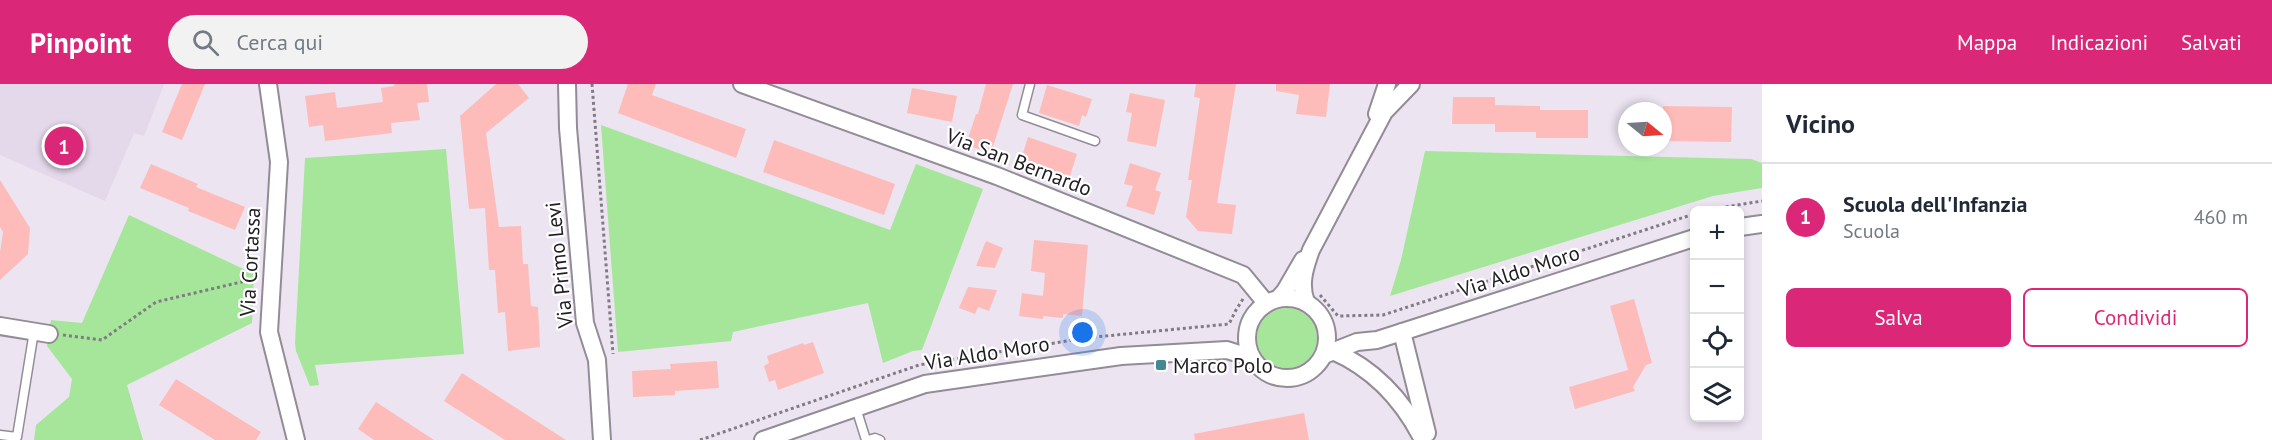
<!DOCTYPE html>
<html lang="it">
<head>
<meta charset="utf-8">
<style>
  body { margin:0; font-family:"PT Sans",sans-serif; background:#f2f2f3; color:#1f2937 }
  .controls { position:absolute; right:18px; bottom:18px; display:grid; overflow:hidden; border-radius:9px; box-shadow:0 3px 9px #0003 }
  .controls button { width:54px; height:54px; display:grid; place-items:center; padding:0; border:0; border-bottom:2px solid #e0e1e3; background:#fff; color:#1f2937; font:30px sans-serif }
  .compass { position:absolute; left:1618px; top:18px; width:54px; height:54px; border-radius:50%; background:#fff; box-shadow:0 3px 9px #0003; rotate:108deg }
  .you { position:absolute; left:1083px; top:249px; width:21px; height:21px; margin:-15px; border:4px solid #fff; border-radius:50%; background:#1a73e8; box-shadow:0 0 0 9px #1a73e833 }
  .badge { display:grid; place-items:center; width:39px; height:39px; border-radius:50%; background:#db2777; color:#fff; font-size:20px; font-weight:700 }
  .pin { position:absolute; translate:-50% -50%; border:3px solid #fff; box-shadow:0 2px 6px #0006 }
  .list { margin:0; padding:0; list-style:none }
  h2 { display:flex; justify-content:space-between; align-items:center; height:78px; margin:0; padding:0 24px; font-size:26px }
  h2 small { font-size:20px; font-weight:400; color:#747a83 }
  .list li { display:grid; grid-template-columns:39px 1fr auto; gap:18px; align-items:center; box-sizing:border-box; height:108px; padding:0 24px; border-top:2px solid #e0e1e3 }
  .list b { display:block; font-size:22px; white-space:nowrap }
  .list p { margin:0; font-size:20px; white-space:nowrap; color:#747a83 }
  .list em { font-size:20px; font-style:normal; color:#747a83 }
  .actions { display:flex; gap:12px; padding:18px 24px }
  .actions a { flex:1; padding:14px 0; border:2px solid #db2777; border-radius:9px; text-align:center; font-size:21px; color:#db2777 }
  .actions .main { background:#db2777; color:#fff }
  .icon { flex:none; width:33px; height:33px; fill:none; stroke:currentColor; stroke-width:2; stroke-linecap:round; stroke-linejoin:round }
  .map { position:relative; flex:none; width:1762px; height:356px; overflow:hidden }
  header { display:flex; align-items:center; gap:36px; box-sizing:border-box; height:84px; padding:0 30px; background:#db2777; color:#fff }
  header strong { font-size:28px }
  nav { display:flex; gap:33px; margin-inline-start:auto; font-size:21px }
  .search { width:420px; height:54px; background:#f2f2f3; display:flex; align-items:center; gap:15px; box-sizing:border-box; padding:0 21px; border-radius:33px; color:#747a83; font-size:22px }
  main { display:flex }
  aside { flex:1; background:#fff }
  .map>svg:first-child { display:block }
</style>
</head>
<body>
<header>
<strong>Pinpoint</strong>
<div class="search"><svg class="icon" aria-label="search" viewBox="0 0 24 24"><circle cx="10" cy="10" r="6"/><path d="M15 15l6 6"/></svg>Cerca qui</div>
<nav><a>Mappa</a><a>Indicazioni</a><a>Salvati</a></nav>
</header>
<main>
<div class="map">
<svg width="1762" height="356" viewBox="0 0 1762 356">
  <rect width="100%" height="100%" fill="#ece4f1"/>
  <path fill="#e4d8eb" d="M 0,0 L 164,0 L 144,52 L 134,49 L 105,117 L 0,71 Z"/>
  <g fill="#a5e69b">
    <path d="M 601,41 L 890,146 L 916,80 L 983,105 L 922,266 L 913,267 L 883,279 L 868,219 L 733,248 L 731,257 L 618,268 Z"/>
    <path d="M 446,65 L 464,270 L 315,281 L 319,301 L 310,302 L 296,267 L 295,259 L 305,74 Z"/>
    <path d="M 1425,67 L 1751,75 L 1762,79 L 1762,104 L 1713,112 L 1390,212 L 1401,176 Z"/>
    <path d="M 129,131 L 254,190 L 252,239 L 127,301 L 143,356 L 34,356 L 36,341 L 69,313 L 72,295 L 47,262 L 51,236 L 82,239 Z"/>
    <circle cx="1287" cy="254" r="30"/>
  </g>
  <g fill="#fdbcba">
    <path d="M 182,0 L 205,0 L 182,56 L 162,48 Z"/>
    <path d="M 394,0 L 427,0 L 429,18 L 417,19 L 420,36 L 391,39 L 392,49 L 325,57 L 323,41 L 309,43 L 305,12 L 335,8 L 337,24 L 383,18 L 381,4 L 394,2 Z"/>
    <path d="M 496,0 L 518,0 L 529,14 L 486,49 L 499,143 L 521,142 L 523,180 L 528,180 L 531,222 L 538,223 L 540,263 L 508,267 L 505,228 L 498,229 L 495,186 L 489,186 L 485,124 L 469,125 L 460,32 Z"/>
    <path d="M 628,0 L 656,0 L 652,11 L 746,45 L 736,74 L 618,29 Z"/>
    <path d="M 986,0 L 1013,0 L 991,69 L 966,61 L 976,30 L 978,30 Z"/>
    <path d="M 1196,0 L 1236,0 L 1217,119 L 1236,121 L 1232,150 L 1198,147 L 1186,133 L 1192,96 L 1188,96 L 1200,14 L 1194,13 Z"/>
    <path d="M 1276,0 L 1330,0 L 1326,33 L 1296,30 L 1299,11 L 1276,7 Z"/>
    <path d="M 1047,1 L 1092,15 L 1086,33 L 1082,31 L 1079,42 L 1039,29 Z"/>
    <path d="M 912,4 L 957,12 L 952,38 L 907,29 Z"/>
    <path d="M 1130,9 L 1165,16 L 1156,63 L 1127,57 L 1132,29 L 1126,28 Z"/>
    <path d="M 1453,13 L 1495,13 L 1495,21 L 1540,22 L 1540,26 L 1588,26 L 1588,54 L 1536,54 L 1536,48 L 1495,48 L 1495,40 L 1452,40 Z"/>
    <path d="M 1663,22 L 1732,23 L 1731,58 L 1663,57 Z"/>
    <path d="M 1028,53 L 1077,70 L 1069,95 L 1020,79 Z"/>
    <path d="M 774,56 L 895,100 L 884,131 L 763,88 Z"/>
    <path d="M 1130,79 L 1161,89 L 1155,106 L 1161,108 L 1154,131 L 1126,122 L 1133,102 L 1124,100 Z"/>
    <path d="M 151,80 L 198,100 L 196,103 L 245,123 L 235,146 L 188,127 L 189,124 L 140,104 Z"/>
    <path d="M 0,96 L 30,144 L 28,170 L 0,196 L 0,168 L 3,148 L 0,143 Z"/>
    <path d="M 1034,156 L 1088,161 L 1082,232 L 1063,230 L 1063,234 L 1043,232 L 1043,235 L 1019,232 L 1022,209 L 1043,212 L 1045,189 L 1031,187 Z"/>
    <path d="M 986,157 L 1003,164 L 995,184 L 976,182 Z"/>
    <path d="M 968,203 L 997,206 L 989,227 L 978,223 L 975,230 L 959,224 Z"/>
    <path d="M 1634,215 L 1652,279 L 1646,281 L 1633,303 L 1635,307 L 1575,325 L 1569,303 L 1628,286 L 1610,222 Z"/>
    <path d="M 813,258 L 824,289 L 778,306 L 775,296 L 769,298 L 764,282 L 769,279 L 767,272 L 803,259 L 804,261 Z"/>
    <path d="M 717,277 L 719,304 L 675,307 L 675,311 L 633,313 L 632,287 L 671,285 L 670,280 Z"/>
    <path d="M 462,289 L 566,356 L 505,356 L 444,317 Z"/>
    <path d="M 176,295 L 261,348 L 256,356 L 215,356 L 159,321 Z"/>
    <path d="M 376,318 L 434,356 L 374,356 L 358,345 Z"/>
    <path d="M 1304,329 L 1309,356 L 1195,356 L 1194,350 Z"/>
  </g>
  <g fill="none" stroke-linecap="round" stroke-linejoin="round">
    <defs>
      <g id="lane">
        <path d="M 1030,0 L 1022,31 L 1095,57"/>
        <path d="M 856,324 L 866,356"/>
        <path d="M 0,351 L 17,353 L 34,247"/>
        <path d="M 868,356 L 875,354 L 880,356"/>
      </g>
      <g id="street">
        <path d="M 268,0 L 279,78 L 269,248 L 296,356"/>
        <path d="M 567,0 L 568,44 L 585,239 L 597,276 L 602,356"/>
        <path d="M 742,0 L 997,92 L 1243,191 L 1266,219"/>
        <path d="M 1377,30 L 1387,0"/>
        <path d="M 1740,143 L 1762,140"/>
        <circle cx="1287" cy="254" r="40"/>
        <path d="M 1279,214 L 1285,207 L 1303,176"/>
        <path d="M 1306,218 C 1299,200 1305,183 1311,166 L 1384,28 L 1411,0"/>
        <path d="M 0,242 L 49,250"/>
        <path d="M 1402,248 L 1427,349"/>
        <path d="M 1333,267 C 1374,285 1403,316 1423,356"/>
        <path d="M 1324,271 L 1357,258 L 1377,256 L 1402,248 L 1694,154"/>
        <path d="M 763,356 L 925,300 L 1121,272 L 1227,266 L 1252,274"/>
      </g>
    </defs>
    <use href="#lane" stroke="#938c97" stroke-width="11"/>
    <use href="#street" stroke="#938c97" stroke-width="20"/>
    <g stroke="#817b84" stroke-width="3" stroke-dasharray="3 3" stroke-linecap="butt">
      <path d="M 592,0 L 613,270"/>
      <path d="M 1708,126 L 1762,117"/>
      <path d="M 1320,211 L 1338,232 L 1383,231 L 1694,130"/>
      <path d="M 63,251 L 102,256 L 156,218 L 254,195"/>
      <path d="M 700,356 L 919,281 L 1085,254 L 1229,240 L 1236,226 L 1243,215"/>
    </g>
    <use href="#lane" stroke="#fff" stroke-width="8"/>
    <use href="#street" stroke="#fff" stroke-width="16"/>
  </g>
  <rect fill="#438895" stroke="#fff" stroke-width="2" x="1155" y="275" width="12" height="12" rx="3"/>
  <g text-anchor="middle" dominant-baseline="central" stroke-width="4.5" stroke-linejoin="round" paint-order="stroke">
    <g font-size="21" fill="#211e23" stroke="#fff">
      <text transform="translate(1019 78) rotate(21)">Via San Bernardo</text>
      <text transform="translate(250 178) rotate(-87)">Via Cortassa</text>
      <text transform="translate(559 181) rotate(-96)">Via Primo Levi</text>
      <text transform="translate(1519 187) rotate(-18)">Via Aldo Moro</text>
      <text transform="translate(987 269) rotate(-9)">Via Aldo Moro</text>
    </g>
    <g font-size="21" fill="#211e23" stroke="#fff" text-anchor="start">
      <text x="1173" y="281">Marco Polo</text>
    </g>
  </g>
</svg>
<div class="controls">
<button>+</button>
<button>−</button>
<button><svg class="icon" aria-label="locate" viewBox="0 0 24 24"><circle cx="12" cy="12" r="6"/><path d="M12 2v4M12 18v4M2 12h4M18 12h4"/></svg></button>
<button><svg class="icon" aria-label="layers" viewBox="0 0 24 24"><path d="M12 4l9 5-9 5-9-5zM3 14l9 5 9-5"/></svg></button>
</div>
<svg class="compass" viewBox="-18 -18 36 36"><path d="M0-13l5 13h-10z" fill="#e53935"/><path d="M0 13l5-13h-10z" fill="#747a83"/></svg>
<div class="you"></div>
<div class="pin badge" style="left:64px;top:62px">1</div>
</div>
<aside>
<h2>Vicino<small></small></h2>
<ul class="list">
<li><span class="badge">1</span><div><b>Scuola dell'Infanzia</b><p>Scuola</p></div><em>460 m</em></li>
</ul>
<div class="actions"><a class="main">Salva</a><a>Condividi</a></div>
</aside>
</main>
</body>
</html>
